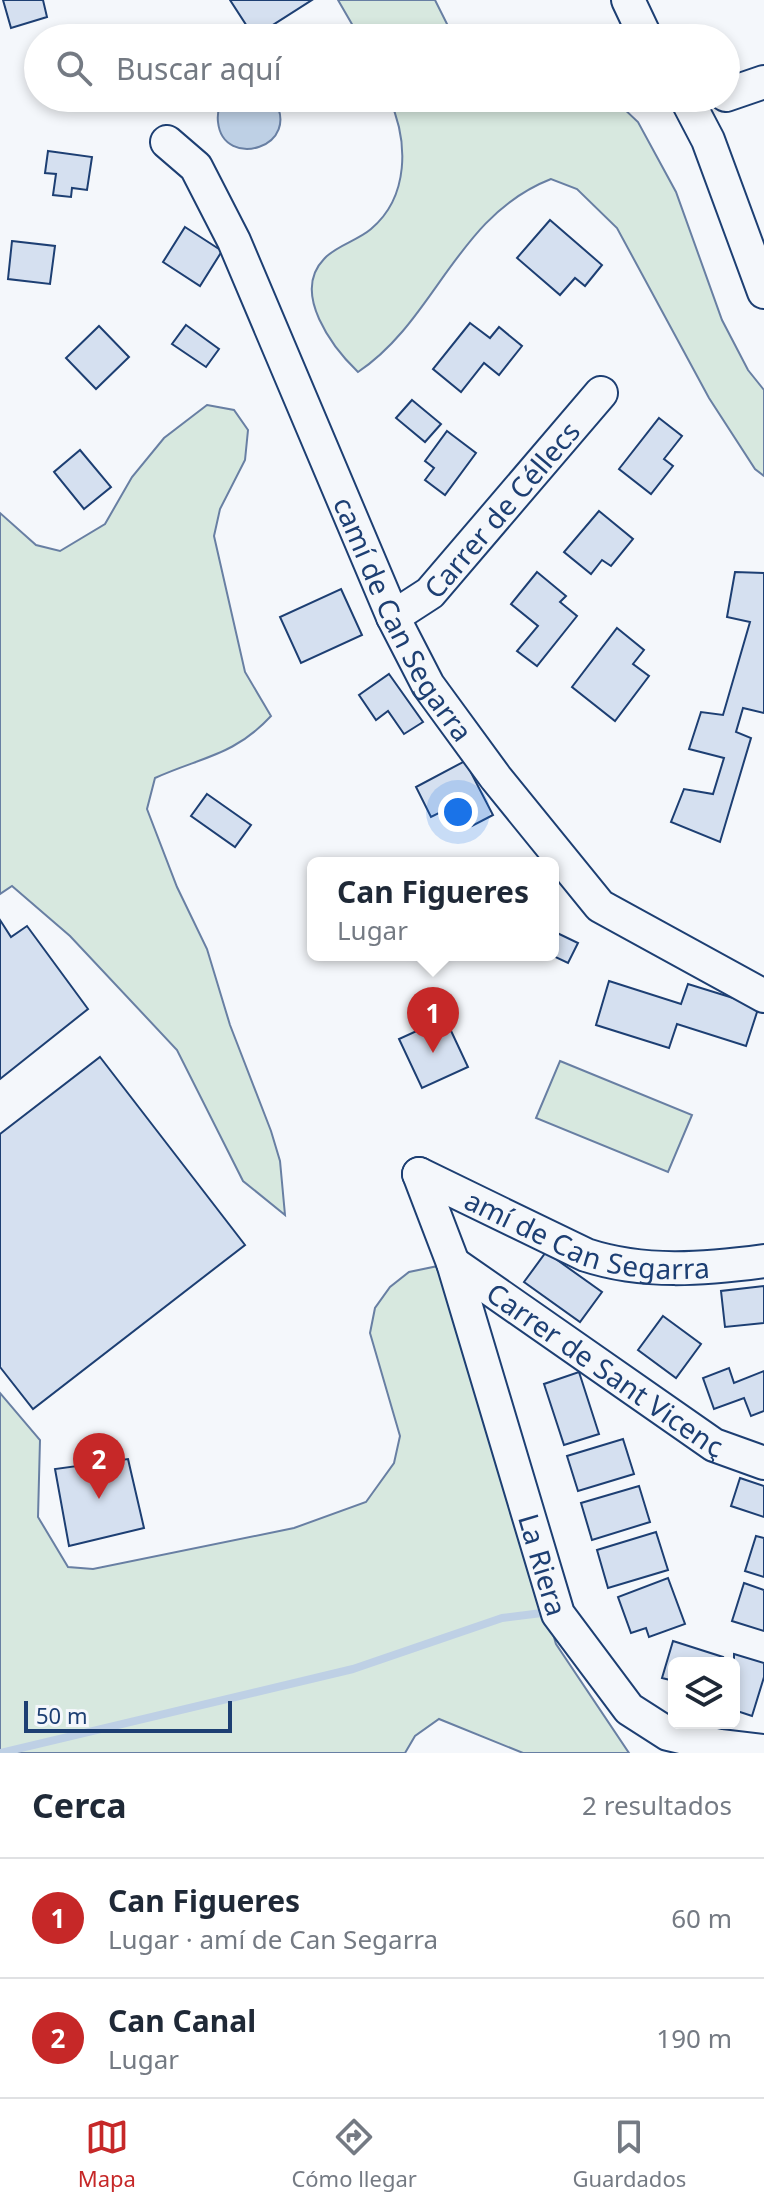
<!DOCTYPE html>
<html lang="es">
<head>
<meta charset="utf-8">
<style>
  body { margin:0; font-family:"Noto Sans",sans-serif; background:#f6f6f7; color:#1f2937 }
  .controls { position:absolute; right:24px; bottom:24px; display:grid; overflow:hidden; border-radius:12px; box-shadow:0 4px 12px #0003 }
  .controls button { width:72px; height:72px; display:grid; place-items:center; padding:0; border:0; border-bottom:2px solid #e0e1e3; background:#fff; color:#1f2937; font:40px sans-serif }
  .scale { position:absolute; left:24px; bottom:20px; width:208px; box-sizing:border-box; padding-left:8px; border:4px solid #1d3f73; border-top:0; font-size:22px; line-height:28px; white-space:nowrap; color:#1d3f73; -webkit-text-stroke:6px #f4f7fb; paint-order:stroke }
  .you { position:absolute; left:458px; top:812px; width:28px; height:28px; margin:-20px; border:6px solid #fff; border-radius:50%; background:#1a73e8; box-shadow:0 0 0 12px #1a73e833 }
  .badge { display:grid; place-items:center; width:52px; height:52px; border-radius:50%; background:#c62828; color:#fff; font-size:26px; font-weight:700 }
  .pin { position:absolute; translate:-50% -66px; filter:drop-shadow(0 2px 4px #0008) }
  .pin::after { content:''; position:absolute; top:42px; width:28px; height:24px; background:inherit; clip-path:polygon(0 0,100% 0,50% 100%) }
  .popup { position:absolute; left:307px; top:857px; width:252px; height:104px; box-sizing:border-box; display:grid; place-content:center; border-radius:12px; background:#fff; filter:drop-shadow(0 2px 6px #0005); font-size:26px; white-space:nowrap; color:#747a83 }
  .popup b { font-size:30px; color:#1f2937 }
  .popup::after { content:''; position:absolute; left:50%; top:100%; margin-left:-16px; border:16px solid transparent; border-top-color:#fff }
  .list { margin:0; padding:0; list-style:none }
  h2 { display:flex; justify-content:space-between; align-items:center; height:104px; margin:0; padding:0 32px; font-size:34px }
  h2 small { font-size:26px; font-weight:400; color:#747a83 }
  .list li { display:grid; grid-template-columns:52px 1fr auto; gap:24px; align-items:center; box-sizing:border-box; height:120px; padding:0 32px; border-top:2px solid #e0e1e3 }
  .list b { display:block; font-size:30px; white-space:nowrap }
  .list p { margin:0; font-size:26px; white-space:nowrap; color:#747a83 }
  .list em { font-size:26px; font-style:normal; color:#747a83 }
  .icon { flex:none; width:44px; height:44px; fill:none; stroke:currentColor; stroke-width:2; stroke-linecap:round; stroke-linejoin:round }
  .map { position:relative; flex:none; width:764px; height:1753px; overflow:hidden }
  .search { position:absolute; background:#fff; box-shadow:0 4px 12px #0003; left:24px; right:24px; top:24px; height:88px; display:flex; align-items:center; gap:20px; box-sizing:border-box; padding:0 28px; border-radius:44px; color:#747a83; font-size:30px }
  .sheet { height:344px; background:#fff }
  nav { display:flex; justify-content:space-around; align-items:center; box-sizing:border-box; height:112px; border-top:2px solid #e0e1e3; background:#fff; font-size:22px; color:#747a83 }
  nav a { display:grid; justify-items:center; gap:4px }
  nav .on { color:#c62828 }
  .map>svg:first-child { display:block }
</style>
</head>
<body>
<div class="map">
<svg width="764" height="1753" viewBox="0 0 764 1753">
  <rect width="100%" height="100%" fill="#f4f7fb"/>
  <g fill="#d7e8df" stroke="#687fa3" stroke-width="2">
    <path d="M 338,0 L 435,0 L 449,28 L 458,38 L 360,38 Z"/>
    <path d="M 389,98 L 603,98 L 619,104 L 638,122 L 676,192 L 722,320 L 748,370 L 764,390 L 764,476 L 755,469 L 709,398 L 617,228 L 577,189 L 551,179 C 456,216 436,320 358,372 C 333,348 291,293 324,259 C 335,246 357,241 371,229 C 409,197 409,142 389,98 Z"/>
    <path d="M 207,405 L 234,410 L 248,430 L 245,460 L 220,509 L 214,536 L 245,672 L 271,716 C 234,756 201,757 155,778 L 147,809 L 177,887 L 207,949 L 230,1025 L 271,1131 L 280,1161 L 285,1215 L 243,1181 L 177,1050 L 70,936 L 12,886 L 0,894 L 0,513 L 36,545 L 60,551 L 105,524 L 132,477 L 164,438 Z"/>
    <path d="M 560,1061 L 692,1115 L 668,1172 L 536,1118 Z"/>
    <path d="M 438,1266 L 511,1489 L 556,1644 L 629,1753 L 523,1753 L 439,1719 L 415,1736 L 405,1753 L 0,1753 L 0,1393 L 40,1440 L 38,1517 L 68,1567 L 93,1569 L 294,1528 L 366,1502 L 394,1463 L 400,1436 L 370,1333 L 375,1308 L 390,1287 L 409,1272 Z"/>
  </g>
  <path fill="#bed0e5" stroke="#687fa3" stroke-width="2" d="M 225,98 L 273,98 C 305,147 223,171 218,122 C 217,113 219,105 225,98 Z"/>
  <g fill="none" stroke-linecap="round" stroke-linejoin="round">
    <path stroke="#bed0e5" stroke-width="8" d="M 0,1753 L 353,1669 L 502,1618 L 542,1613"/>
  </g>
  <g fill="#d5e0f0" stroke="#1d3f73" stroke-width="2">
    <path d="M 3,0 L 43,0 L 47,17 L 11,28 Z"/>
    <path d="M 230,0 L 312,0 L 254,37 Z"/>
    <path d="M 48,151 L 92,157 L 87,190 L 72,188 L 71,197 L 53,195 L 56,174 L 45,173 Z"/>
    <path d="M 550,220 L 602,265 L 585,286 L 575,278 L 560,295 L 517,258 Z"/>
    <path d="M 185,227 L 222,251 L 200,286 L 163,262 Z"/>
    <path d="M 12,241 L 55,246 L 50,284 L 8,279 Z"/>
    <path d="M 470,323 L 490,338 L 499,327 L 522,346 L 499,375 L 484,363 L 461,392 L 433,369 Z"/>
    <path d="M 186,325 L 219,349 L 206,367 L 172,344 Z"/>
    <path d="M 99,326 L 129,357 L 96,389 L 66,358 Z"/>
    <path d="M 412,400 L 441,424 L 425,442 L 396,418 Z"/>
    <path d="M 659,418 L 682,436 L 664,459 L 673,466 L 651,494 L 619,469 Z"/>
    <path d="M 447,431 L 476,453 L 445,495 L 425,480 L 434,468 L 425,461 Z"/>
    <path d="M 80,450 L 111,487 L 84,509 L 54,472 Z"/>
    <path d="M 599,511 L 633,539 L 611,566 L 602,560 L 591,574 L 564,552 Z"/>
    <path d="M 537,572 L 566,596 L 560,602 L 577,616 L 537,666 L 517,651 L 538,626 L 511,604 Z"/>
    <path d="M 735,572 L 764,573 L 764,713 L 743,708 L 736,732 L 751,738 L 720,842 L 671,822 L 684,789 L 713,794 L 724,758 L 689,749 L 701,712 L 723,715 L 750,622 L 727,617 Z"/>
    <path d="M 341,589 L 362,635 L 301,663 L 280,617 Z"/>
    <path d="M 617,628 L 644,650 L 633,664 L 649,676 L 615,721 L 572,687 Z"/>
    <path d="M 389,674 L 423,722 L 404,734 L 388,711 L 376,720 L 359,695 Z"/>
    <path d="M 465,761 L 493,815 L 472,826 L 459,803 L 431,817 L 416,787 Z"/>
    <path d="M 207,794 L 251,825 L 235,847 L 191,816 Z"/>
    <path d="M 0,920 L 11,937 L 27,926 L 88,1009 L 0,1079 Z"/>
    <path d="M 553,931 L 578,943 L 568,963 L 551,955 Z"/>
    <path d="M 609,981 L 681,1004 L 688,984 L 759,1006 L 746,1046 L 677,1024 L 669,1048 L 596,1025 Z"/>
    <path d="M 445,1018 L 468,1067 L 422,1088 L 399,1039 Z"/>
    <path d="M 100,1057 L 245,1245 L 33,1409 L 0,1367 L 0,1134 Z"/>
    <path d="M 546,1252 L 602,1292 L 580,1322 L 524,1282 Z"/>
    <path d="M 764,1286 L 764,1323 L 725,1327 L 721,1291 Z"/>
    <path d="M 663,1316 L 701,1344 L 676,1378 L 638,1350 Z"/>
    <path d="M 729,1368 L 734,1383 L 764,1371 L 764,1411 L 751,1416 L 744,1398 L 714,1409 L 703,1378 Z"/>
    <path d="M 579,1372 L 599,1434 L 564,1445 L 544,1384 Z"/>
    <path d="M 623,1439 L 634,1474 L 578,1491 L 567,1456 Z"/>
    <path d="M 128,1459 L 144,1528 L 69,1546 L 55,1469 Z"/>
    <path d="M 740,1478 L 764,1486 L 764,1517 L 731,1506 Z"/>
    <path d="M 639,1486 L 650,1522 L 592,1540 L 581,1503 Z"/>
    <path d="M 656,1532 L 668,1570 L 608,1588 L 597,1550 Z"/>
    <path d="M 756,1536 L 764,1538 L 764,1577 L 745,1571 Z"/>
    <path d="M 668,1578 L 685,1624 L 649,1637 L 646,1628 L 631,1633 L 618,1597 Z"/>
    <path d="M 744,1583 L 764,1590 L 764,1631 L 732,1621 Z"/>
    <path d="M 673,1641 L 723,1657 L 721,1663 L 674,1663 L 674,1681 L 662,1678 Z"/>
    <path d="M 734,1654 L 764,1663 L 764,1677 L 752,1716 L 734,1710 Z"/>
  </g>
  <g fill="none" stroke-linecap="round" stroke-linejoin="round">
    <defs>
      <g id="minor">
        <path d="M 628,0 L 646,38"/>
        <path d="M 726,95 L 764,82"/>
        <path d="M 686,98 L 708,140 L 764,292"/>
        <path id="s1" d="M 167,142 L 196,167 L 234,241 L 393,617 L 428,685 L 496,778 L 600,906 L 764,996"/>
        <path id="s2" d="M 393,617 L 430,593 L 601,393"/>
        <path id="s3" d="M 419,1174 L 453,1263 L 558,1614 L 629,1709 L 668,1734 L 720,1746 L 764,1751"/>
        <path id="s4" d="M 419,1174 L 586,1255 C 644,1274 704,1269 764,1261"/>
        <path id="s5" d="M 453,1263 L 714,1445 L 764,1463"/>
      </g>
    </defs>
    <use href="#minor" stroke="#1d3f73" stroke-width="36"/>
    <use href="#minor" stroke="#f4f7fb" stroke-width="32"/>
  </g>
  <g text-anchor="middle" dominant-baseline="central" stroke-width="6" stroke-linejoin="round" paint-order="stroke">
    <g font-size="28" fill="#1d3f73" stroke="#f4f7fb">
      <text stroke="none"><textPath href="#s2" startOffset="154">Carrer de Céllecs</textPath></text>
      <text stroke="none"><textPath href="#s1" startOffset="536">camí de Can Segarra</textPath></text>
      <text stroke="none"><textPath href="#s4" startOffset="182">amí de Can Segarra</textPath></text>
      <text stroke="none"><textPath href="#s5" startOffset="186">Carrer de Sant Vicenç</textPath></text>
      <text stroke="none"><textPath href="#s3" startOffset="410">La Riera</textPath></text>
    </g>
  </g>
</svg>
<div class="controls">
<button><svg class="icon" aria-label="layers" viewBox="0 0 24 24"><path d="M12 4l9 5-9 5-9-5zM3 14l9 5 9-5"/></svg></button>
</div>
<div class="scale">50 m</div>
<div class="you"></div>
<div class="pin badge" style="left:433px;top:1053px">1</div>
<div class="popup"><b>Can Figueres</b>Lugar</div>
<div class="pin badge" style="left:99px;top:1499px">2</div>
<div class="search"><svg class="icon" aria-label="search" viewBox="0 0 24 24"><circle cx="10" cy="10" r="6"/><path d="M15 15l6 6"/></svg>Buscar aquí</div>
</div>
<section class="sheet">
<h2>Cerca<small>2 resultados</small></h2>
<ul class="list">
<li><span class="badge">1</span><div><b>Can Figueres</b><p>Lugar · amí de Can Segarra</p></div><em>60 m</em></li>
<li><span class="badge">2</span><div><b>Can Canal</b><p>Lugar</p></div><em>190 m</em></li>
</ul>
</section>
<nav>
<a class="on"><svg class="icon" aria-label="map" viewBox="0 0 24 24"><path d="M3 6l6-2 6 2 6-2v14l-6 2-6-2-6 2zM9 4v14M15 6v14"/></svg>Mapa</a>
<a><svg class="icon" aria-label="directions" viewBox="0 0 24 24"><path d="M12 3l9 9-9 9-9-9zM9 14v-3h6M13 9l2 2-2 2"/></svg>Cómo llegar</a>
<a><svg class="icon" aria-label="saved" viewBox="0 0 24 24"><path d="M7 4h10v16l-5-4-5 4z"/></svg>Guardados</a>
</nav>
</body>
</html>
